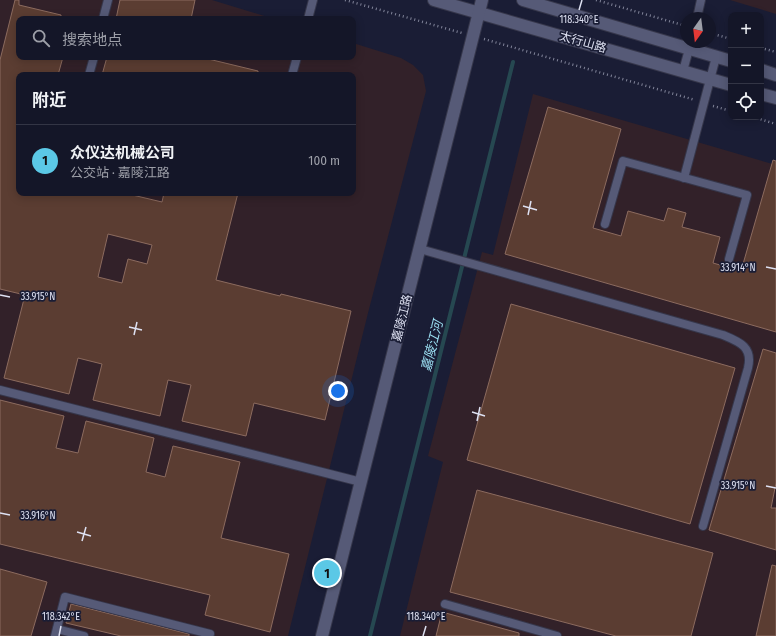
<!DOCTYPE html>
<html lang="zh">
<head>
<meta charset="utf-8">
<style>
  body { margin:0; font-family:"Fira Sans Condensed","Noto Sans SC",sans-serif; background:#212334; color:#f1f3f6 }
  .controls { position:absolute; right:12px; top:12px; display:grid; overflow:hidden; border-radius:8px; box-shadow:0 2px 10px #0003 }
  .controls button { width:36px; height:36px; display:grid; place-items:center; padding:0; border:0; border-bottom:1px solid #333545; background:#141628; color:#f1f3f6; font:20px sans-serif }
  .compass { position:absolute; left:680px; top:12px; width:36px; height:36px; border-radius:50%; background:#141628; box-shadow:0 2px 10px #0003; rotate:194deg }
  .you { position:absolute; left:338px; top:391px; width:14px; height:14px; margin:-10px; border:3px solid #fff; border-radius:50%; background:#1a73e8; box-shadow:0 0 0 6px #1a73e833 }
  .badge { display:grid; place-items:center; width:26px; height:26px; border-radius:50%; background:#5bc8e6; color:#111; font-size:13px; font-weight:700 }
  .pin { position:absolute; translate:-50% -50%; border:2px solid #fff; box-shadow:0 1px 4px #0006 }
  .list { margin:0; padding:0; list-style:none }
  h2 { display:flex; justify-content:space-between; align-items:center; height:52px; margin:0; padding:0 16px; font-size:17px }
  h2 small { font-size:13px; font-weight:400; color:#9d9fa8 }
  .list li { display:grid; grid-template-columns:26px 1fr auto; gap:12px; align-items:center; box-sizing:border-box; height:72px; padding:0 16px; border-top:1px solid #333545 }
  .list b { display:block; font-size:15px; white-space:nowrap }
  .list p { margin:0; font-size:13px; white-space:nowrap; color:#9d9fa8 }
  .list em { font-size:13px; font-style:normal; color:#9d9fa8 }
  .icon { flex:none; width:22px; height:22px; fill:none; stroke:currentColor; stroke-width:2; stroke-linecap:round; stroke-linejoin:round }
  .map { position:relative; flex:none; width:776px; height:636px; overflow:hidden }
  .search { position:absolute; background:#141628; box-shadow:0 2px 10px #0003; left:16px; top:16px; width:340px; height:44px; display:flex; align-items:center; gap:10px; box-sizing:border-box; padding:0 14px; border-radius:8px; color:#9d9fa8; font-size:15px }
  .panel { position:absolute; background:#141628; box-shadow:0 2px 10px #0003; left:16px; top:72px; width:340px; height:124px; border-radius:8px }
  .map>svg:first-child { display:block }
</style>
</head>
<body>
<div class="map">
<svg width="776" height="636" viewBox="0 0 776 636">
  <rect width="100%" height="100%" fill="#1a1d35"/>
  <g fill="#322129" fill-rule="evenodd">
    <path d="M 0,0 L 212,0 L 274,19 L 19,19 L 19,57 L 353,57 L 353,43 L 401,58 L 413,65 L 423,75 L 426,91 L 368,313 L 288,636 L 0,636 ZM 19,75 L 353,75 L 353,193 L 19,193 Z"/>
    <path d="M 730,0 L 776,0 L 776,14 Z"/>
    <path d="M 533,94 L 776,165 L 776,636 L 400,636 L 443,462 L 428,456 L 482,252 L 493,255 Z"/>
  </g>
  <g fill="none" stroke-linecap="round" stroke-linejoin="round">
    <path stroke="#264851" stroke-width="4" d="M 370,636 L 513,62"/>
  </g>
  <g fill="#5b3d32" stroke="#8c6b5f" fill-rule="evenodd">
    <path d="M 15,0 L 19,0 L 19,5 L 61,15 L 61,19 L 19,19 L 19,57 L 63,57 L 58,75 L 19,75 L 19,193 L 124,193 L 162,202 L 164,193 L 238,193 L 216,280 L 280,296 L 281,294 L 351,311 L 325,420 L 254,403 L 246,436 L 182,421 L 191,385 L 168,380 L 160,416 L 93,400 L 102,364 L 78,358 L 69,394 L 4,378 L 25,295 L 0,289 L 0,60 ZM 108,234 L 152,245 L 147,264 L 128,259 L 122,283 L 98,277 Z"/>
    <path d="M 120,0 L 195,0 L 191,19 L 116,19 Z"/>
    <path d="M 107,57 L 200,57 L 258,71 L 258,75 L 102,75 Z"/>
    <path d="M 548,107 L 621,129 L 593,228 L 621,236 L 628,211 L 664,221 L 668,208 L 686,213 L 682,227 L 720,237 L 713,263 L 741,271 L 773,160 L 776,161 L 776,332 L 505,254 Z"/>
    <path d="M 511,304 L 735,368 L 690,524 L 467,460 Z"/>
    <path d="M 763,349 L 776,353 L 776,483 L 771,508 L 776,508 L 776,550 L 709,530 Z"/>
    <path d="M 0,400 L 64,416 L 56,448 L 78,453 L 86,421 L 154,438 L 146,472 L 165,477 L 173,446 L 240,462 L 221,538 L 289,554 L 270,632 L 205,615 L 210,595 L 0,544 Z"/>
    <path d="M 477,490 L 713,553 L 691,636 L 616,636 L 450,592 Z"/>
    <path d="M 772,565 L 776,566 L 776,636 L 756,636 Z"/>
    <path d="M 0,569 L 47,582 L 31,636 L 0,636 Z"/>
    <path d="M 71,604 L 189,634 L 189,636 L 121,636 L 66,623 Z"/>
    <path d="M 442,612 L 519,633 L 519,636 L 436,636 Z"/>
  </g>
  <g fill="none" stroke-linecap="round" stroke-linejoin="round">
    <defs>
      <g id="lane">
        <path d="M 697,18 L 701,0"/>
        <path d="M 103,19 L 108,0"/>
        <path d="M 308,19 L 313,0"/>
        <path d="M 683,71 L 691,42"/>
        <path d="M 89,75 L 94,57"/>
        <path d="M 292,75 L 297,57"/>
        <path d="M 684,178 L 716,57"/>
        <path d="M 605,224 L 623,161 L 747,195 L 729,259"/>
        <path d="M 420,249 L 723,335 C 740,342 753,347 748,368 L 703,526"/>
        <path d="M 0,390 L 361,482"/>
        <path d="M 445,604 L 557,636"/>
        <path d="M 57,629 L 84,636"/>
        <path d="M 55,636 L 65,597 L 210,634 L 209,636"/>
      </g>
      <g id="secondary">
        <path d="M 434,0 L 731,85"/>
        <path d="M 523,0 L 731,61"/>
        <path d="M 761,70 L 776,75"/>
        <path d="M 761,94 L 776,98"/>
        <path d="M 322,636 L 482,0"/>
      </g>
    </defs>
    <use href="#lane" stroke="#36374b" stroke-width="10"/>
    <use href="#secondary" stroke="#36374b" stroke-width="14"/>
    <g stroke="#82859a" stroke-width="2.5" stroke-dasharray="1 3" stroke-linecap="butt">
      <path d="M 345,0 L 462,33"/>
      <path d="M 596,0 L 686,26"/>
      <path d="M 710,33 L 731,39"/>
      <path d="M 484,39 L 695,100"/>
      <path d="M 761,48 L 776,52"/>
      <path d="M 713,106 L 731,111"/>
      <path d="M 753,117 L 776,124"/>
    </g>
    <use href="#lane" stroke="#565a77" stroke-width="8"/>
    <use href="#secondary" stroke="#565a77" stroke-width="12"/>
  </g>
  <path fill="none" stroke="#dee1f2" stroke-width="1.5" d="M 579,10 L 582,0M 523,206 L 537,210M 528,215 L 531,201M 766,267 L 776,269M 0,295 L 10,297M 129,327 L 142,330M 134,335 L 137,322M 472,412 L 485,416M 477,421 L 480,407M 766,486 L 776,488M 0,513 L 10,515M 77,532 L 91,536M 82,541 L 86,527M 59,636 L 61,626M 423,636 L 426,626"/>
  <g text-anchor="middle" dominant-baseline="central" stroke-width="3.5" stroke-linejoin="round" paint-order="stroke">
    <g font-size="12" fill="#dee1f2" stroke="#1a1d35">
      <text transform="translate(583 42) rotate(16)">太行山路</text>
      <text transform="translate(402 318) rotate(-76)">嘉陵江路</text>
    </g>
    <g font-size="13" font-style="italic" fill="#9ce0f3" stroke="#1a1d35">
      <text transform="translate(432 346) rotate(-76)">嘉陵江河</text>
    </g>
  </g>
  <g font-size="10" text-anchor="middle" fill="#dee1f2" stroke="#1a1d35" stroke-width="3.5" stroke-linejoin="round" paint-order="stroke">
    <text x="579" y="23">118.340°E</text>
    <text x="738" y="271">33.914°N</text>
    <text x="38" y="300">33.915°N</text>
    <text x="738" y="489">33.915°N</text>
    <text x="38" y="519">33.916°N</text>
    <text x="61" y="620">118.342°E</text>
    <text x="426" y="620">118.340°E</text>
  </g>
</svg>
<div class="controls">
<button>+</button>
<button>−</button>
<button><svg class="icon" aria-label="locate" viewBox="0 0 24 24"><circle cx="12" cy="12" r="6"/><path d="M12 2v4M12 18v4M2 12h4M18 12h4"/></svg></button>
</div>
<svg class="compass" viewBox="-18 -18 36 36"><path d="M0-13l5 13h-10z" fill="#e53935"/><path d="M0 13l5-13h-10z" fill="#9d9fa8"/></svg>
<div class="you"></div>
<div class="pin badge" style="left:327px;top:573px">1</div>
<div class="search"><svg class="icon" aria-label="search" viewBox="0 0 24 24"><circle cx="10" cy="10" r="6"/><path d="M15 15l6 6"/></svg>搜索地点</div>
<section class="panel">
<h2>附近<small></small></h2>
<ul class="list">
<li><span class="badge">1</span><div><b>众仪达机械公司</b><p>公交站 · 嘉陵江路</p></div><em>100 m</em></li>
</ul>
</section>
</div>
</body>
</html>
